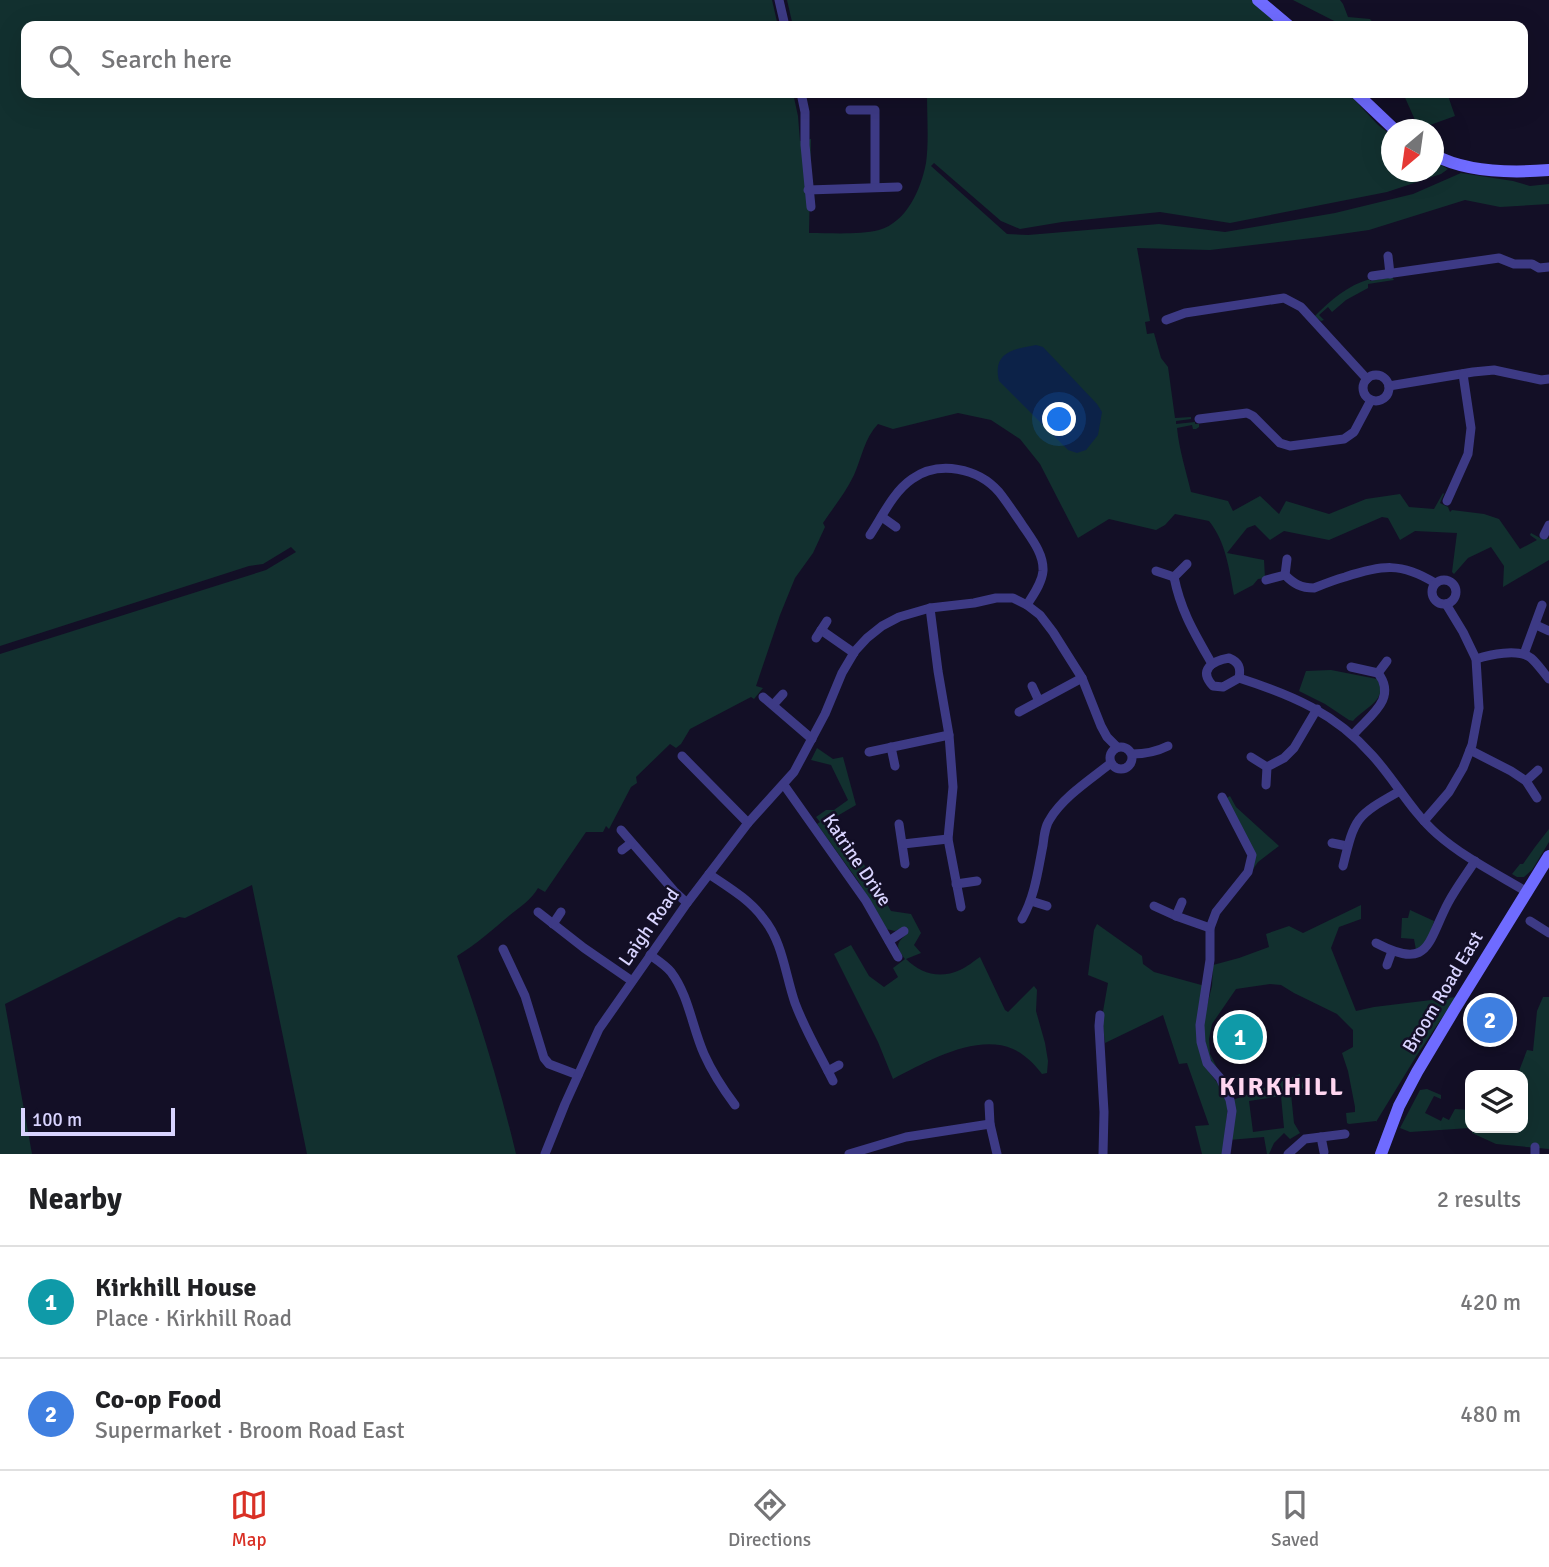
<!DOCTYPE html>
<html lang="en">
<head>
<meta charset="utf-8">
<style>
  body { margin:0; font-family:Signika,sans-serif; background:#f6f6f6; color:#202124 }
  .controls { position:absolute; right:21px; bottom:21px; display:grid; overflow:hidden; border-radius:14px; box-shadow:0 7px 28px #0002 }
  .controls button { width:63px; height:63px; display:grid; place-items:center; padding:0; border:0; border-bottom:2px solid #e0e0e0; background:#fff; color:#202124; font:35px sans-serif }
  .compass { position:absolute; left:1381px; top:119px; width:63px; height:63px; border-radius:50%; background:#fff; box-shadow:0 7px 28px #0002; rotate:209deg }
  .scale { position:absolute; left:21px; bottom:18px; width:154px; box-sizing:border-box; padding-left:7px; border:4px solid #d9d4ff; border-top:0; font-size:19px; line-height:24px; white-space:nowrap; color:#d9d4ff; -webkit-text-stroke:5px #130f26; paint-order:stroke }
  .you { position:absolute; left:1060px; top:420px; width:24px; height:24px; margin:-18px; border:5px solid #fff; border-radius:50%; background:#1a73e8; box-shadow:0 0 0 10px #1a73e833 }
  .badge { display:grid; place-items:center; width:46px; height:46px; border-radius:50%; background:#d93025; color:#fff; font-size:23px; font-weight:700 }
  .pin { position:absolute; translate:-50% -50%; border:4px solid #fff; box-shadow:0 2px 7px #0006 }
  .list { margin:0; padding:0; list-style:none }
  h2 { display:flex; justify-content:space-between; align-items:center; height:91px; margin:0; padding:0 28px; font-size:30px }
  h2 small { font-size:23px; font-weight:400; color:#757577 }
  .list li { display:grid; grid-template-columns:46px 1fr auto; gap:21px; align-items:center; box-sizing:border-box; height:112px; padding:0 28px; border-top:2px solid #e0e0e0 }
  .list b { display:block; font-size:26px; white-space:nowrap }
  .list p { margin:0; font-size:23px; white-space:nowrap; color:#757577 }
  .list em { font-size:23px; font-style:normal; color:#757577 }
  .icon { flex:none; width:38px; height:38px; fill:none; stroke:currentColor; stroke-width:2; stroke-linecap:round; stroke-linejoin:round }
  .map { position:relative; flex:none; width:1549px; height:1154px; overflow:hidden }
  .search { position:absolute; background:#fff; box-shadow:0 7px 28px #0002; left:21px; right:21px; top:21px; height:77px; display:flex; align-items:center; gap:18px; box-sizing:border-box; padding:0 24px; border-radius:14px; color:#757577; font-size:26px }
  .sheet { height:315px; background:#fff }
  nav { display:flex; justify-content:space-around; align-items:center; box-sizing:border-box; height:98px; border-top:2px solid #e0e0e0; background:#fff; font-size:19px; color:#757577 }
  nav a { display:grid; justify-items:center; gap:4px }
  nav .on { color:#d93025 }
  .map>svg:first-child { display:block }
</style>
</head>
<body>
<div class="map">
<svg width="1549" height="1154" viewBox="0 0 1549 1154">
  <rect width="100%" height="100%" fill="#130f26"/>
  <g fill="#12302f" fill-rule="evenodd">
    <path d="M 0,0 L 772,0 L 778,26 L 26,26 L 26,93 L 793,93 L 798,116 L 800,141 L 811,139 L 809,233 C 831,233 859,235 879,230 C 907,222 921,189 926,163 C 929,143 927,113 927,93 L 1348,93 L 1378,125 L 1391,135 L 1392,172 L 1434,172 L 1434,161 L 1448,169 L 1441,174 L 1387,192 L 1230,223 L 1160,212 L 1062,222 L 1020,229 L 1001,221 L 934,163 L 931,166 L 1007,234 L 1028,235 L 1159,224 L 1225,232 L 1335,213 L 1413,194 L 1461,173 L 1513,181 L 1530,186 L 1549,184 L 1549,204 L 1500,207 L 1465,200 L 1369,230 L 1320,237 L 1210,250 L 1137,248 L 1150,321 L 1145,322 L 1147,334 L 1154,333 L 1161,358 L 1168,367 L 1175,418 L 1191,417 L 1191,419 L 1176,421 L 1176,424 L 1195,422 L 1195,424 L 1199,424 L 1199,427 L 1196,429 L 1193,429 L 1192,425 L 1177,428 C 1179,449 1186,471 1191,492 L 1228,501 L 1233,511 L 1260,496 L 1279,514 L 1286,501 L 1329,514 L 1366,499 L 1400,494 L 1409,507 L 1434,509 L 1443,493 L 1444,494 L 1440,503 L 1448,507 L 1450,512 L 1452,510 L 1484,514 L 1499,519 L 1520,549 L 1537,540 L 1530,535 L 1531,533 L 1542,539 L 1544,537 L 1549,539 L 1549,560 L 1503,587 L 1504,566 L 1491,547 L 1468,558 L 1454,574 L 1452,572 L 1457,533 L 1415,531 L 1400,540 L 1388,518 L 1382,517 L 1329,540 L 1284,531 L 1270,540 L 1255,525 L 1247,528 L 1227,553 L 1264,560 L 1265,578 L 1258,579 L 1253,585 L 1234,595 C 1229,569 1226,542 1209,521 L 1175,514 L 1165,525 L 1156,530 L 1109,519 L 1078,538 L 1040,464 L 1020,439 L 991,420 L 958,413 L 893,429 L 878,424 C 864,439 862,457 854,475 C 846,492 833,508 823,523 L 825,527 L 813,553 L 795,578 L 780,615 L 756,686 L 763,688 L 754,699 L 751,697 L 690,729 L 681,744 L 676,748 L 670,744 L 636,777 L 637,783 L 631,787 L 609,829 L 606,826 L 603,832 L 586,832 L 545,892 L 538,888 C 531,900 521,906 510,915 C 493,929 477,944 457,956 C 480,1021 500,1087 516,1154 L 307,1154 L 252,885 L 185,918 L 179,917 L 5,1004 L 32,1154 L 0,1154 L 0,654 L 266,570 L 296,552 L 291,547 L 263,564 L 249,566 L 0,646 Z"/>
    <path d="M 787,0 L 1252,0 L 1281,26 L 793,26 Z"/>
    <path d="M 1293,0 L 1340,0 L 1343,4 L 1348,17 L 1370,19 L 1376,26 L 1344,26 Z"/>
    <path d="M 1403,93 L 1447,93 L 1455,116 L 1419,129 Z"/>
    <path d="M 1392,277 L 1394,280 L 1368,284 L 1368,288 L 1346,300 L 1332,312 L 1328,307 L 1319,315 L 1324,320 L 1321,321 L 1315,316 C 1331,300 1348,285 1370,279 L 1370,281 Z"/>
    <path d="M 1331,670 L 1377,679 C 1390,699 1364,708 1353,721 L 1349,720 L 1325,704 L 1299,691 L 1306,671 Z"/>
    <path d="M 817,748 L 833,759 L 843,757 L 856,805 L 832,819 L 855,849 L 891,911 L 911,914 L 921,933 L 914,945 L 921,953 L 906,959 C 921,974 940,979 960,970 C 967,967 974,961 980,957 L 1005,1010 L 1008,1012 L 1034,986 L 1037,990 L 1036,1011 L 1045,1043 L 1048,1061 L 1047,1073 L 1042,1074 C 1034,1064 1026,1055 1013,1049 C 976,1033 926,1062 893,1079 L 878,1042 L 834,954 L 851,945 L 869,976 L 884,987 L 898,977 L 893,968 L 905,959 C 896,947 895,944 907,934 L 903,928 L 895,931 L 886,929 L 858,881 L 817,824 L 820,822 L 816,817 L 826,810 L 834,810 L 848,800 L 831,765 L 811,760 Z"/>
    <path d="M 1230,796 L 1236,807 L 1279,846 L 1258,862 L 1251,872 L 1255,856 L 1225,799 Z"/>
    <path d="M 1549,829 L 1549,842 L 1532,870 L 1524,877 L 1517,877 L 1512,874 L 1520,864 L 1523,864 L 1535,847 Z"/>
    <path d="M 1361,905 L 1361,919 L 1339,927 L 1331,948 L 1356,1011 L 1374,1007 L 1456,997 L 1417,1055 L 1376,1122 L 1376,1121 L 1349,1124 L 1347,1123 L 1346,1113 L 1355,1112 L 1355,1107 L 1348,1071 L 1342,1053 L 1353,1047 L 1353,1030 L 1337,1014 L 1294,993 L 1281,985 L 1270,984 L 1236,989 L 1212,1024 L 1209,1039 L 1210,1054 L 1233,1100 L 1300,1074 L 1304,1088 L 1291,1094 L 1294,1123 L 1300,1133 L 1290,1139 L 1284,1133 L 1274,1143 L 1269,1154 L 1267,1154 L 1264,1137 L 1229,1140 L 1233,1111 L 1222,1078 L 1209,1057 L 1203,1034 L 1204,1018 L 1212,986 L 1213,965 L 1239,958 L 1269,947 L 1266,934 L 1289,926 L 1303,933 ZM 1281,1096 L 1284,1128 L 1253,1132 L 1249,1101 Z"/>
    <path d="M 1410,910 L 1434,921 C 1430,933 1428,943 1416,950 L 1414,939 L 1401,938 L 1402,918 L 1408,918 Z"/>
    <path d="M 1097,924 L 1142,956 L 1143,964 L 1154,972 L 1205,986 L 1197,1018 L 1207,1069 L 1218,1084 L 1228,1105 L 1223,1154 L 1202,1154 L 1195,1126 L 1209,1125 L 1187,1063 L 1179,1064 L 1163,1015 L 1105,1043 L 1102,1017 L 1108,983 L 1088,975 L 1094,930 Z"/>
    <path d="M 1543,997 L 1549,997 L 1549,1149 L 1496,1144 L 1472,1133 L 1474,1128 L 1523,1128 L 1523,1075 L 1515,1075 L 1519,1071 L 1527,1050 L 1533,1051 L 1537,1011 Z"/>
    <path d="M 1427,1089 L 1441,1095 L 1441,1099 L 1434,1096 L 1425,1113 L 1441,1121 L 1443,1117 L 1449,1120 L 1455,1109 L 1470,1110 L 1470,1128 L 1410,1132 L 1400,1128 L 1420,1090 Z"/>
  </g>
  <path fill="#0c2248" d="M 1036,345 L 1043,347 L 1097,404 L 1102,412 L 1098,435 L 1086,450 L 1077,453 L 1068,450 L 999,381 C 992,352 1014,349 1036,345 Z"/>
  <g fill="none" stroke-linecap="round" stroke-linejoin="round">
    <g stroke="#3d3a85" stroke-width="9">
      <path d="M 779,0 L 785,26"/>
      <path d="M 801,93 L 805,112 L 805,145 L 811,207"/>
      <path d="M 850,110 L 875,110 L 875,187"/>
      <path d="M 808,190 L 898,187"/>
      <path d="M 1388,256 L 1390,274"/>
      <path d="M 1372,276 L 1499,258 L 1514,264 L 1532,264 L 1539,268 L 1549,267"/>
      <path d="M 1166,320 L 1185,313 L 1284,298 L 1301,307 L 1367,379"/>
      <circle cx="1376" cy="388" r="13"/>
      <path d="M 1389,386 L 1473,372 L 1494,370 L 1541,380 L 1549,379"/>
      <path d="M 1199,419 L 1247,413 L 1253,416 L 1280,443 L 1290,446 L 1344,439 L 1354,432 L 1371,400"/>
      <path d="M 1447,501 L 1468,454 L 1471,428 L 1463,374"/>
      <path d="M 882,517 L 896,527"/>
      <path d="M 870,535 C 882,517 893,492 912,479 C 939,460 978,468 999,492 C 1007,502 1014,513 1021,523 C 1030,537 1044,553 1043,571 C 1042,583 1033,595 1027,605"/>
      <path d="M 1544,535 L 1549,525"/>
      <path d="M 1287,559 L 1285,575 C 1294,584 1301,588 1314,588 C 1324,584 1334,580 1345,577 C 1382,565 1401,562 1435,583"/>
      <path d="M 1187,564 L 1174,577 C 1181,612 1195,634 1212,664"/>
      <path d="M 1156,571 L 1174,577"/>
      <circle cx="1444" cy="592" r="12"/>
      <path d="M 1266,580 L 1285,575"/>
      <path d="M 930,608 L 938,671 L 949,735 L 953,787 L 948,839 L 961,907"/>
      <path d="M 1536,625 L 1549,631"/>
      <path d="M 821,630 L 854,653"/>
      <path d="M 816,638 L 827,621"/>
      <path d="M 1524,654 L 1542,605"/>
      <path d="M 1229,658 C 1239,662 1241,668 1239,678 L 1223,687 L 1213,686 C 1198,670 1212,661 1229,658 Z"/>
      <path d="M 1476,659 C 1489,655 1518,648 1531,658 C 1537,663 1543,672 1549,679"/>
      <path d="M 1351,667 L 1378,673 C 1398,699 1369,716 1353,735"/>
      <path d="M 1378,673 L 1387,661"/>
      <path d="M 1239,678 C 1292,695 1335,713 1372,755 C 1395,780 1411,811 1437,834 C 1463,857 1497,874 1527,892"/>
      <path d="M 1032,686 L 1039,701"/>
      <path d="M 763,697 L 812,739"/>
      <path d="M 773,705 L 783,694"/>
      <path d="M 1019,712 L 1082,678"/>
      <circle cx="1121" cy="758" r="11"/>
      <path d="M 891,747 L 895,766"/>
      <path d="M 1470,750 L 1511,771 L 1526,781 L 1537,798"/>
      <path d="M 869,752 L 949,735"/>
      <path d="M 1132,754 C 1146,754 1156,752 1168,746"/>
      <path d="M 682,756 L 748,823"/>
      <path d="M 1251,757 L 1267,767"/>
      <path d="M 1526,781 L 1538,770"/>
      <path d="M 784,785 L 866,901 L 898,957"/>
      <path d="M 1266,785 L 1267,767 L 1284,758 L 1294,748 L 1317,709"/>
      <path d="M 1222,797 L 1252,855 L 1248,872 L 1216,912 L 1210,928 L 1210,960 L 1200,1025 L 1201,1042 L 1207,1063 L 1220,1078 L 1230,1100 L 1232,1111 L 1226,1154"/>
      <path d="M 1424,821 L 1449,792 L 1463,768 L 1472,745 L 1479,708 L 1476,659 L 1463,632 L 1446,604"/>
      <path d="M 899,824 L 905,864"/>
      <path d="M 621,830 L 674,891 L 687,903"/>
      <path d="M 1332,843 L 1347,846"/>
      <path d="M 903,844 L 948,839"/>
      <path d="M 622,850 L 631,843"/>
      <path d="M 1343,866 C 1355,816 1356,816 1400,791"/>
      <path d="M 709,874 C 728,887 749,899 763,918 C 783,942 785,974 795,1003 C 805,1030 820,1055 833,1081"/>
      <path d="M 956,884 L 977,881"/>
      <path d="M 1031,901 L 1047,906"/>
      <path d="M 1154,906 L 1176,916 L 1210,928"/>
      <path d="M 538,912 L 584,948 L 632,981"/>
      <path d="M 1176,916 L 1182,902"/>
      <path d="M 1022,919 C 1035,896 1038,870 1043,845 C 1044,836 1045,826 1050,819 C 1063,797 1091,779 1111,763"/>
      <path d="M 1530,921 L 1549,933"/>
      <path d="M 553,924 L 561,912"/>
      <path d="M 889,941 L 904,931"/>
      <path d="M 1376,943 C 1430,971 1427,943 1448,903 C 1456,888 1466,875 1475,861"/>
      <path d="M 503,949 L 525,996 L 544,1058 L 549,1064 L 578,1075"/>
      <path d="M 650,955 C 657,960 665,965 671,972 C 689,996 692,1027 704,1054 C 712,1072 723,1089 735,1105"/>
      <path d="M 1387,965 L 1392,951"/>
      <path d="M 1100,1015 L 1099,1026 L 1104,1112 L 1103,1154"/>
      <path d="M 828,1071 L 839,1065"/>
      <path d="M 989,1104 L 990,1124 L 997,1154"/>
      <path d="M 1321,1137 L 1324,1152"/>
      <path d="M 545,1154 L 565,1104 L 599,1029 L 687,903 L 748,823 L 794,772 L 825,714 L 842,673 L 855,651 L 867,638 L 882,626 L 899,617 L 930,608 L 974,603 L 996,598 L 1013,598 L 1027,605 L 1040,615 L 1053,632 L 1082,678 L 1101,726 L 1107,737 L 1117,747"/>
      <path d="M 849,1154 L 906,1137 L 990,1124"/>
      <path d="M 1288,1154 L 1305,1139 L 1345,1134"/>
      <path d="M 1535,1154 L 1535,1147"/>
    </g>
    <g stroke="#6f6bff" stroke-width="12">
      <path d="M 1258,0 L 1289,26"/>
      <path d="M 1356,93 L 1395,130"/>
      <path d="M 1434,155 C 1466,172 1513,173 1549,170"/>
      <path d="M 1381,1154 L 1399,1106 L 1417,1072 L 1454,1010 L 1549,856"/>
    </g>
  </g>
  <g text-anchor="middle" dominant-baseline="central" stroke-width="5" stroke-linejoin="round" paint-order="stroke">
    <g font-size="19" fill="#d9d4ff" stroke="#130f26">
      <text transform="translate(857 860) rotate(56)">Katrine Drive</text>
      <text transform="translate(649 927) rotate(-55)">Laigh Road</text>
      <text transform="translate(1443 992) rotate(-59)">Broom Road East</text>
    </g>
    <g font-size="26" font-weight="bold" letter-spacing="2" fill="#ffd6f0" stroke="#130f26">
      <text x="1282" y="1087">KIRKHILL</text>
    </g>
  </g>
</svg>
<div class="controls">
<button><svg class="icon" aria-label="layers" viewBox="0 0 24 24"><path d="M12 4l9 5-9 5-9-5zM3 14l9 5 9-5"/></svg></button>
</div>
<svg class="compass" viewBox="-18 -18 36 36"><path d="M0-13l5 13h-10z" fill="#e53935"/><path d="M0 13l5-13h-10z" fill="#757577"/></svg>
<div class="scale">100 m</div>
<div class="you"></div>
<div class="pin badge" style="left:1240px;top:1037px;background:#0f9aa8">1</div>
<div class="pin badge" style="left:1490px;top:1020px;background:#3f7fe0">2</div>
<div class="search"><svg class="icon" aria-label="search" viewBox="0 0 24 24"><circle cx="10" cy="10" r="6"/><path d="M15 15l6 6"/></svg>Search here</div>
</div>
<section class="sheet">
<h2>Nearby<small>2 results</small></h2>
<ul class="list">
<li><span class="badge" style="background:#0f9aa8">1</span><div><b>Kirkhill House</b><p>Place · Kirkhill Road</p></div><em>420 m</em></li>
<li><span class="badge" style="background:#3f7fe0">2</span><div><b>Co-op Food</b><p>Supermarket · Broom Road East</p></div><em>480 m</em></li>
</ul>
</section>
<nav>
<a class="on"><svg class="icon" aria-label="map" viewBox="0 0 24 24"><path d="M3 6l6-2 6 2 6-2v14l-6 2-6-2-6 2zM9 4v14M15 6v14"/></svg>Map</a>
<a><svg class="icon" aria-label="directions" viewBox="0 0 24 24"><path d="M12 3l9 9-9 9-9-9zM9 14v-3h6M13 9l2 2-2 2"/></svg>Directions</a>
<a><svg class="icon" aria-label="saved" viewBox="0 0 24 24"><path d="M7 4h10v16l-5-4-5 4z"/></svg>Saved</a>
</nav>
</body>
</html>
